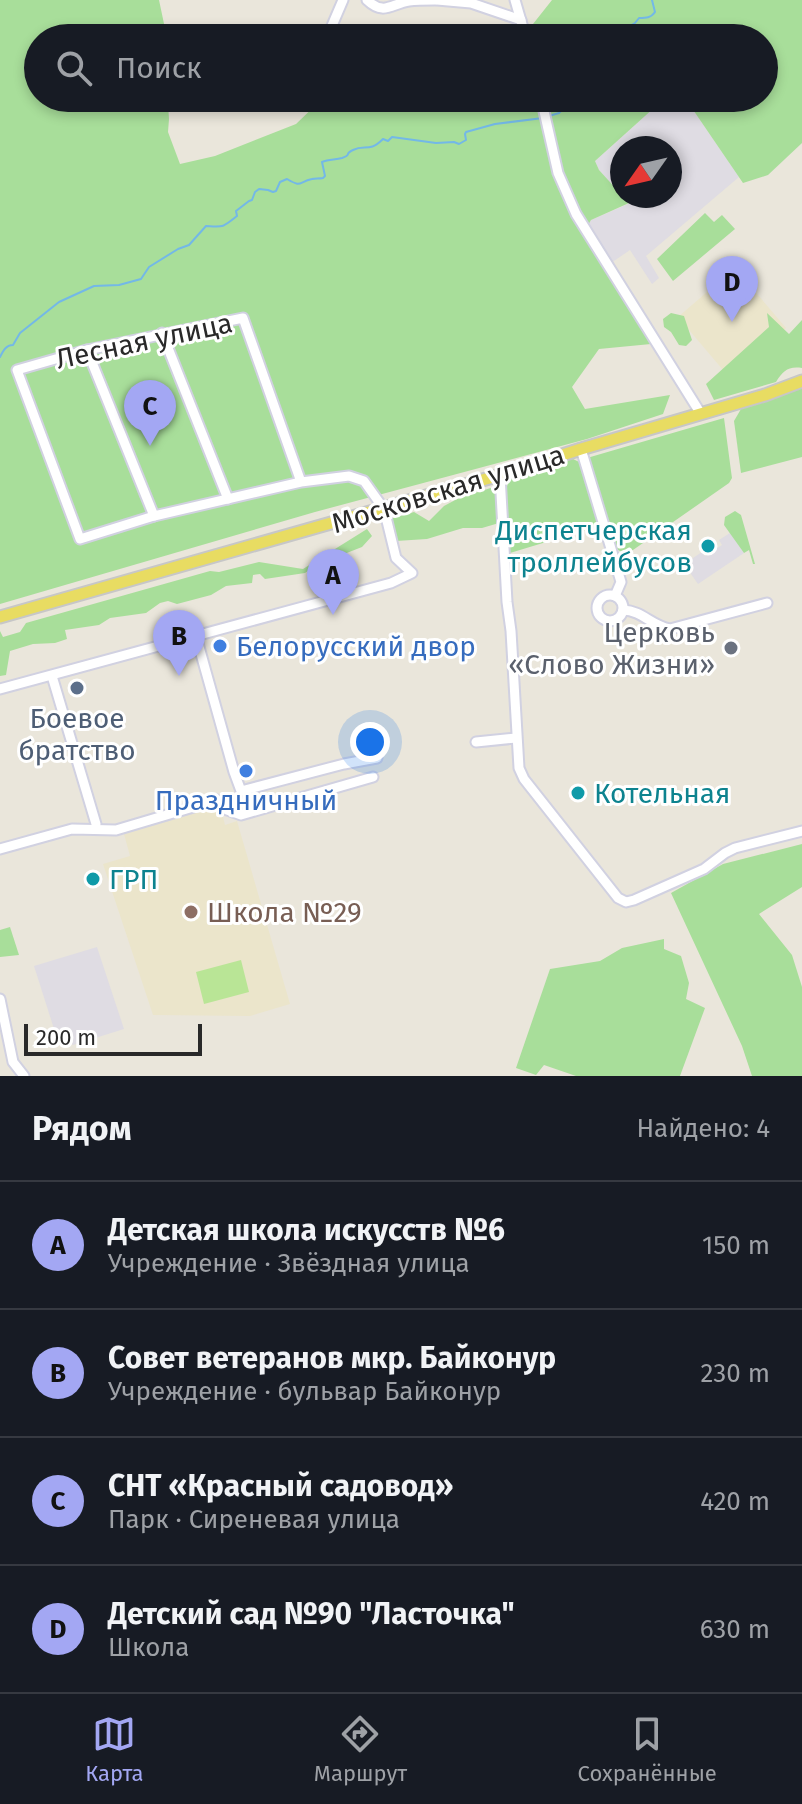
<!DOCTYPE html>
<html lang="ru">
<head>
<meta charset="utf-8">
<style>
  body { margin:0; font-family:"Fira Sans",sans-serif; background:#20242c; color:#f1f3f6 }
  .compass { position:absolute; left:610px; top:136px; width:72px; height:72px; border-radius:50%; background:#171b24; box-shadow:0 4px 12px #0003; rotate:236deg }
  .scale { position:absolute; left:24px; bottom:20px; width:178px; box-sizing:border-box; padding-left:8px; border:4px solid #292929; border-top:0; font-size:22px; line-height:28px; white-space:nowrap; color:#292929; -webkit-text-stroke:6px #fff; paint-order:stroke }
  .you { position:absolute; left:370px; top:742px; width:28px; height:28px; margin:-20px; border:6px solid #fff; border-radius:50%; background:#1a73e8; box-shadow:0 0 0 12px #1a73e833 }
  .badge { display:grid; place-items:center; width:52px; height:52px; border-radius:50%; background:#a3a7f3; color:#111; font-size:26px; font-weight:700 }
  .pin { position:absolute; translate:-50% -66px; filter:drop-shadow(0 2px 4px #0008) }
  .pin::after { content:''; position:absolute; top:42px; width:28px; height:24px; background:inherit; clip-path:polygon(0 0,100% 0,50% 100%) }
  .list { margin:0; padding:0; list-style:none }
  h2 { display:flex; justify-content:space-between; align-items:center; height:104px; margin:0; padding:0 32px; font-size:34px }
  h2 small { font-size:26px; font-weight:400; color:#9ea1a6 }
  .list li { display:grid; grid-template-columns:52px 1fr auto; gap:24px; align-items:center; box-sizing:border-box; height:128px; padding:0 32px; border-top:2px solid #363941 }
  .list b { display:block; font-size:30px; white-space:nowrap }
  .list p { margin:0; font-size:26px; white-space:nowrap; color:#9ea1a6 }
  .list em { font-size:26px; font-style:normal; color:#9ea1a6 }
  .icon { flex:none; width:44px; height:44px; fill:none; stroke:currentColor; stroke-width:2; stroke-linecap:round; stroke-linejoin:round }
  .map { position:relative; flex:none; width:802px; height:1076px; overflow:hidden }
  .search { position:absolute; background:#171b24; box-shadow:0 4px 12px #0003; left:24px; right:24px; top:24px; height:88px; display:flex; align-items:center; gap:20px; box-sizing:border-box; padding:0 28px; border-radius:44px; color:#9ea1a6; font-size:30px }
  .sheet { height:616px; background:#171b24 }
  nav { display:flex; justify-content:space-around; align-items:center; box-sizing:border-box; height:112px; border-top:2px solid #363941; background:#171b24; font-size:22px; color:#9ea1a6 }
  nav a { display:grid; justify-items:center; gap:4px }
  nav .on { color:#a3a7f3 }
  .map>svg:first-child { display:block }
</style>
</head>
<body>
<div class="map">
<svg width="802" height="1076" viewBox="0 0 802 1076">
  <rect width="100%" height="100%" fill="#eae6db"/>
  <g fill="#dfdce3">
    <path d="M 665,98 L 685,98 L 739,177 L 646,256 L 659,278 L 652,284 L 630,250 L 611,263 L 587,227 L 591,220 L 628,204 L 622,196 L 670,196 L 670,148 L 622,148 L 622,196 L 599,170 L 595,161 Z"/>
    <path d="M 730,533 L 744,553 L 698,584 L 684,564 L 702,552 L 705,556 L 722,545 L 719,540 Z"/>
    <path d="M 97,947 L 124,1029 L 73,1045 L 55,1032 L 34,966 Z"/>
  </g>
  <g fill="#ebe5cb">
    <path d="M 735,268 L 786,328 L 729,377 L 678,317 Z"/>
    <path d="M 220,805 L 225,825 L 237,821 L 290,1004 L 250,1016 L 153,1015 L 103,864 L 130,856 L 124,834 Z"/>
  </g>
  <g fill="#a8de9a">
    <path d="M 0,0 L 159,0 L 167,38 L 38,38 L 38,98 L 173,98 L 174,102 L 168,104 L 169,119 L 168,132 L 180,164 L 215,156 L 296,124 L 323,98 L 348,98 L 354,104 C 410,93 471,96 529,100 L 530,98 L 665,98 L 595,161 L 599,170 L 629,203 L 591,220 L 587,227 L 581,231 L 651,344 L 599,349 L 572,387 L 585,409 L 670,395 L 663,414 L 587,439 L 315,512 L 0,604 Z"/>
    <path d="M 552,0 L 802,0 L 802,143 L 768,175 L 743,183 L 685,98 L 764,98 L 764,38 L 532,38 L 533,24 Z"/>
    <path d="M 705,213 L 714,222 L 722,215 L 735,229 L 673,281 L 657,259 Z"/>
    <path d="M 671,313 L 684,316 L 692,340 L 686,346 L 679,345 L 671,332 L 664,327 L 663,319 Z"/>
    <path d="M 767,313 L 789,334 L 802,320 L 802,368 C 788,366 783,371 776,382 L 714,400 L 706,384 L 769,327 Z"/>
    <path d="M 802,386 L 802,457 L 741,473 L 734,421 L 741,409 Z"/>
    <path d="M 724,418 L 731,471 L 732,478 L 729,483 L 633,550 L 624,553 L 618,550 L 613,543 L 587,458 Z"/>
    <path d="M 573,459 L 579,462 L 599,526 L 510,553 L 505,493 L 509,480 Z"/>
    <path d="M 497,486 L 499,523 L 482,528 L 463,528 L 427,539 L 396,541 L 390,519 L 414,512 L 429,521 L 444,506 L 459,498 Z"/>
    <path d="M 735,511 L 741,515 L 755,564 L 753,564 L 749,550 L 744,553 L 724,525 L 725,517 Z"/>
    <path d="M 367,529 L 372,536 L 362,547 L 316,565 L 305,573 L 265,579 L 260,574 L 253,575 L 252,583 L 226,586 L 211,595 L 177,604 L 168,601 L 160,603 L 146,613 L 110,618 L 99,625 L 65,630 L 67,639 L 55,643 L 33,644 L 10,651 L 6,675 L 0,676 L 0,631 L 3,637 L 20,632 L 26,623 L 210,571 L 219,572 L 259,562 L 303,569 Z"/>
    <path d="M 802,844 L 802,887 L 759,914 L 792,955 L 802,987 L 802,1076 L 752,1076 L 742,1046 L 671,893 L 723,864 Z"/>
    <path d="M 10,927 L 19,955 L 0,957 L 0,930 Z"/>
    <path d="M 664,939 L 664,949 L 681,956 L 689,983 L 686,999 L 705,1008 L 680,1076 L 576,1076 L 544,1065 L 536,1075 L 516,1068 L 550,969 L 600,961 L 622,948 Z"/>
  </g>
  <path fill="#b9e596" d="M 241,960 L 249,992 L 204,1004 L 196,972 Z"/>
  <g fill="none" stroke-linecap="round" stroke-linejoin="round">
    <g stroke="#73b8e7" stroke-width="2">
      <path d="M 619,38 L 621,31 L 635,23 L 639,18 C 646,18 651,18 655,12 L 652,0"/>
      <path d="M 549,116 L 559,113 L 573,98"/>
      <path d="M 0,357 C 3,351 6,345 13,345 L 20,333 L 59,302 L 94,286 L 119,285 L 141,279 L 149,267 L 178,249 L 189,245 L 206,226 C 224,227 222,228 237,216 L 236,211 L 249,201 L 252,200 L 255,192 L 259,189 L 268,190 L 273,192 L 276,191 L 280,182 L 287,179 C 302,188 298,182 312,179 C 315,178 319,179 323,178 L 325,176 L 322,162 C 329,159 335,160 342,158 C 353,154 343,155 353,150 C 365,144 369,153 383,139 L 388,141 L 392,137 L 436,143 L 454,142 L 459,144 L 466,140 L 465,134 L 466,132 L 495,124 L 543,118"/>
    </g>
    <defs>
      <g id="minor">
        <path d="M 367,0 C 384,16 391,4 409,1 C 417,0 427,0 435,0"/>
        <path d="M 437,0 L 471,3 L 521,20"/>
        <path d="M 515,0 L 526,38"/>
        <path d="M 324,38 L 331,28 L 343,0"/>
        <path d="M 214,98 L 217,98"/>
        <path d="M 541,98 L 558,173 L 576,214 L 701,414"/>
        <path d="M 176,100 L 190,98"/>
        <path d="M 162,333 L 228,499"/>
        <path d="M 87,350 L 154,516"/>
        <path d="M 581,449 L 621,582 L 615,596"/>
        <path d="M 500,475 L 507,602 L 511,631 L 519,768 L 524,779 L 618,898 L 626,902 L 634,900 L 704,869 L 725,853 L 735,848 L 802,831"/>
        <circle cx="610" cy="608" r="13"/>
        <path d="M 623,610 C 643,611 650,625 670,629 L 767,603"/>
        <path d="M 196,636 L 234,772 L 241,791 L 344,764 L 377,758"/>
        <path d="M 52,676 L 96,824"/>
        <path d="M 0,689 L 391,583 L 412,573 L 396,558 L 384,509 L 364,481 L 349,476 L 301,482 L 154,516 L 80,539 L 17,370 L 87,350 L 243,318 L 301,482"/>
        <path d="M 476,742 L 516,738"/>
        <path d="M 0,849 L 72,829 L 116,830 L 217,800 L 227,810 L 241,815 L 373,777"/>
        <path d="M 0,999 L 13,1062 L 24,1076"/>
      </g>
      <path id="major" d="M 0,617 L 500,475 L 581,449 L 765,395 L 802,381"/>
    </defs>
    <use href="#minor" stroke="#d1d1e1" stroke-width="13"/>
    <use href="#major" stroke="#c7c7c7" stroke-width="15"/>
    <use href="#minor" stroke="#fff" stroke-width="9"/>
    <use href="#major" stroke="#e8dc62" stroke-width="11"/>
  </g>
  <g fill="#0f9aa8" stroke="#fff" stroke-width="3">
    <circle cx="708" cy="546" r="8"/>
    <circle cx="578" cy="793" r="8"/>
    <circle cx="93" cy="879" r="8"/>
  </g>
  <g fill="#3f7fe0" stroke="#fff" stroke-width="3">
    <circle cx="220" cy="646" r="8"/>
    <circle cx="246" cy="771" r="8"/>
  </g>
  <circle fill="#6b7280" stroke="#fff" stroke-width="3" cx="731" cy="648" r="8"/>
  <circle fill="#5c6f8a" stroke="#fff" stroke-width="3" cx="77" cy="688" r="8"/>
  <circle fill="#8d6e63" stroke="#fff" stroke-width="3" cx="191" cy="912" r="8"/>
  <g text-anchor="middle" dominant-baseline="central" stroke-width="6" stroke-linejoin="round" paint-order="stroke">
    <g font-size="28" fill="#292929" stroke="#fff">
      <text transform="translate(144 341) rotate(-12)">Лесная улица</text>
      <text transform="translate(448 489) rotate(-17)">Московская улица</text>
    </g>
    <g font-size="28" fill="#0d838f" stroke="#fff" text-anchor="start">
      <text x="692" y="530" text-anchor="end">Диспетчерская<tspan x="692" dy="32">троллейбусов</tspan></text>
      <text x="594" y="793">Котельная</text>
      <text x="109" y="879">ГРП</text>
    </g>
    <g font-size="28" fill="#5b616d" stroke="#fff" text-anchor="end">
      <text x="715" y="632">Церковь<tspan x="715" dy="32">«Слово Жизни»</tspan></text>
    </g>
    <g font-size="28" fill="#366cbe" stroke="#fff" text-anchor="start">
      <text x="236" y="646">Белорусский двор</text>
      <text x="246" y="800" text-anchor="middle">Праздничный</text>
    </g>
    <g font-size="28" fill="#4e5e75" stroke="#fff">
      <text x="77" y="718">Боевое<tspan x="77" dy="32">братство</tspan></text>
    </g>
    <g font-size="28" fill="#785e54" stroke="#fff" text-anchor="start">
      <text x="207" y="912">Школа №29</text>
    </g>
  </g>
</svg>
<svg class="compass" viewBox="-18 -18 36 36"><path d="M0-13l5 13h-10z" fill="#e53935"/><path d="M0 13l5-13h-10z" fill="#9ea1a6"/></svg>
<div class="scale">200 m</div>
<div class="you"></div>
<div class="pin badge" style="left:333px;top:615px">A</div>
<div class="pin badge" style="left:179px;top:676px">B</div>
<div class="pin badge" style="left:150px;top:446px">C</div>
<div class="pin badge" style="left:732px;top:322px">D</div>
<div class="search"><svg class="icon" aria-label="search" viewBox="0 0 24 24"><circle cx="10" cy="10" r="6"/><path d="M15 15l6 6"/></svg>Поиск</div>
</div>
<section class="sheet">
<h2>Рядом<small>Найдено: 4</small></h2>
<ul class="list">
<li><span class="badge">A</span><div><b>Детская школа искусств №6</b><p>Учреждение · Звёздная улица</p></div><em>150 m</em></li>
<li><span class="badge">B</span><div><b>Совет ветеранов мкр. Байконур</b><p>Учреждение · бульвар Байконур</p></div><em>230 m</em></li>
<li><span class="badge">C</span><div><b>СНТ «Красный садовод»</b><p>Парк · Сиреневая улица</p></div><em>420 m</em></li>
<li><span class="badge">D</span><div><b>Детский сад №90 &quot;Ласточка&quot;</b><p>Школа</p></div><em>630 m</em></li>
</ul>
</section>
<nav>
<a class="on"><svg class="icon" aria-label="map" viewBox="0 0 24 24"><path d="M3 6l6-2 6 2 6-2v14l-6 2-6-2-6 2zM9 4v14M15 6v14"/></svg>Карта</a>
<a><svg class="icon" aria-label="directions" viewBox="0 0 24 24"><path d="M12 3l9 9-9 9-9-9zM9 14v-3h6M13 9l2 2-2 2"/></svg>Маршрут</a>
<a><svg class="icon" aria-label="saved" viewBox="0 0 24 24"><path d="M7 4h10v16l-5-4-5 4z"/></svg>Сохранённые</a>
</nav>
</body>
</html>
